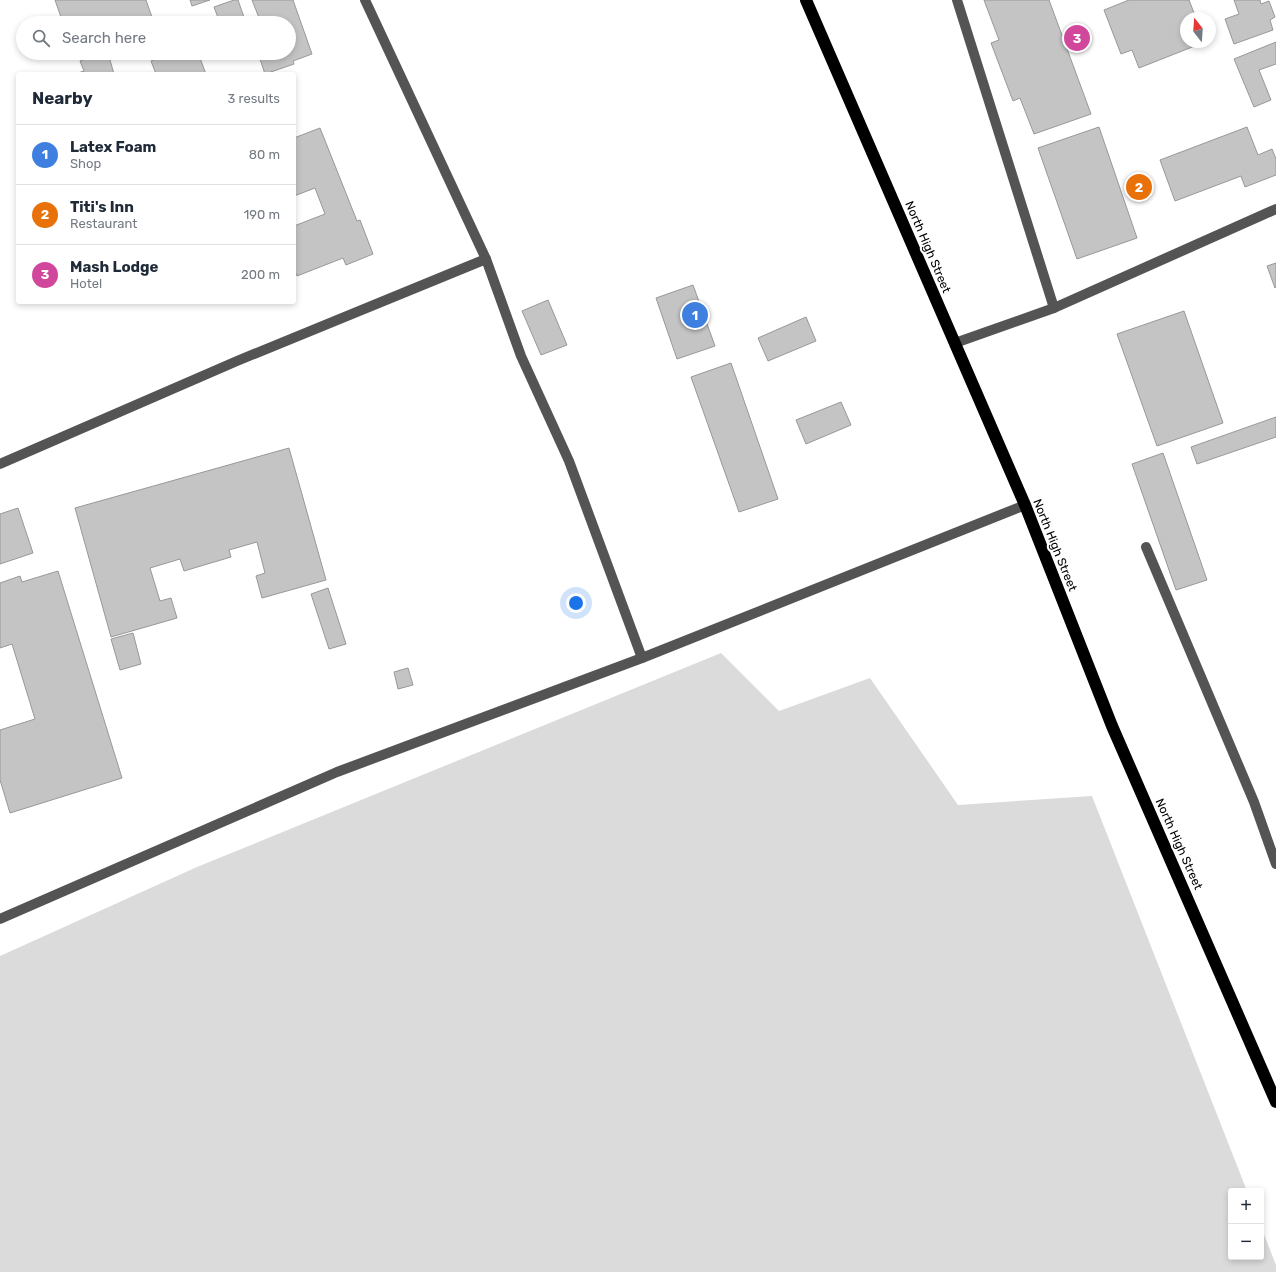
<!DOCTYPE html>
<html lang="en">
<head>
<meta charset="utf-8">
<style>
  body { margin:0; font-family:Rubik,sans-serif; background:#f2f2f3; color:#1f2937 }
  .controls { position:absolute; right:12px; bottom:12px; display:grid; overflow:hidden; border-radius:4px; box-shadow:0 2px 6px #0003 }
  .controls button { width:36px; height:36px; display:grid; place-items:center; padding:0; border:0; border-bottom:1px solid #e0e1e3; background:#fff; color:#1f2937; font:20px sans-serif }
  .compass { position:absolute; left:1180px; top:12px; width:36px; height:36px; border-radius:50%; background:#fff; box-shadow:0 2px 6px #0003; rotate:343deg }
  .you { position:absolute; left:576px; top:603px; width:14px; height:14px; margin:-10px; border:3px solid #fff; border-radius:50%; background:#1a73e8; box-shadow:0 0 0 6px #1a73e833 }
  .badge { display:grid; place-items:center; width:26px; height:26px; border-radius:50%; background:#b45309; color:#fff; font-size:13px; font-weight:700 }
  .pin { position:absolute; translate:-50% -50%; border:2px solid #fff; box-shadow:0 1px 4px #0006 }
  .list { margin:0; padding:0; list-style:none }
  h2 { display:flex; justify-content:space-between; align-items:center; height:52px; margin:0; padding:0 16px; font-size:17px }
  h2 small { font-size:13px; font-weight:400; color:#747a83 }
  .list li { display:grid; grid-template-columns:26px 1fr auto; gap:12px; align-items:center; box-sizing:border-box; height:60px; padding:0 16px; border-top:1px solid #e0e1e3 }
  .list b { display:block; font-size:15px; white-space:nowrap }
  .list p { margin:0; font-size:13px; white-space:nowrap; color:#747a83 }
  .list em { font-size:13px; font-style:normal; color:#747a83 }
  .icon { flex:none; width:22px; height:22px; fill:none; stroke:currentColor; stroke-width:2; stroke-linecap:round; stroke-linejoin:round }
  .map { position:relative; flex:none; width:1276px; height:1272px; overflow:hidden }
  .search { position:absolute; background:#fff; box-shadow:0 2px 6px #0003; left:16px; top:16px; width:280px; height:44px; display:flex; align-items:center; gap:10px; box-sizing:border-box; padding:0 14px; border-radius:22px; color:#747a83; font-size:15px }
  .panel { position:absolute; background:#fff; box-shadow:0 2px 6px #0003; left:16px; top:72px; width:280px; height:232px; border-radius:4px }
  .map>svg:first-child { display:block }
</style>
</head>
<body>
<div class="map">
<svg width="1276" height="1272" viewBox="0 0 1276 1272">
  <rect width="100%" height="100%" fill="#fff"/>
  <path fill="#dbdbdb" d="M 721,653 L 779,711 L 870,678 L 958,805 L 1092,796 L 1247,1191 L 1231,1191 L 1231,1257 L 1261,1257 L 1261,1227 L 1276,1265 L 1276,1272 L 0,1272 L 0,956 L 197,867 Z"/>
  <g fill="#c4c4c4" stroke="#989898">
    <path d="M 55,0 L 146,0 L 154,23 L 63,23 Z"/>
    <path d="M 190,0 L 210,0 L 192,6 Z"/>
    <path d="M 234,0 L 238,0 L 246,23 L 220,23 L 214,7 Z"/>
    <path d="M 252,0 L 293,0 L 312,54 L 293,61 L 294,64 L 265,74 L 258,53 L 289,53 L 289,23 L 261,23 Z"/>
    <path d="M 984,0 L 1049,0 L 1091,114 L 1034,134 L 1020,98 L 1013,101 L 991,43 L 999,40 Z"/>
    <path d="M 1129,0 L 1189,0 L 1196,18 L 1186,18 L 1186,42 L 1205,42 L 1139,68 L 1132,50 L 1121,54 L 1104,10 Z"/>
    <path d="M 1234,0 L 1260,0 L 1261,4 L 1269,1 L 1275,17 L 1270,20 L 1273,30 L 1234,44 L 1225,19 L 1239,14 Z"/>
    <path d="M 1276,42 L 1276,64 L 1259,70 L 1271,100 L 1254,107 L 1234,59 Z"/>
    <path d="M 102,53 L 108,53 L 114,74 L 75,74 L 84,71 L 80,61 Z"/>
    <path d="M 156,53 L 198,53 L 206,74 L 156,74 L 151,61 L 158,58 Z"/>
    <path d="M 1099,127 L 1137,238 L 1077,259 L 1038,148 Z"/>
    <path d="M 1247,127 L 1258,155 L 1272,149 L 1276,159 L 1276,175 L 1245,187 L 1241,176 L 1175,201 L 1160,160 Z"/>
    <path d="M 320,128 L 357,221 L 360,220 L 373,254 L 346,265 L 343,258 L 297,276 L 294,269 L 294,226 L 325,214 L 315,188 L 294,196 L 294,145 L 295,144 L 294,138 Z"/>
    <path d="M 1276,263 L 1276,287 L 1275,288 L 1267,266 Z"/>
    <path d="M 693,285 L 715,346 L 677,359 L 656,298 Z"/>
    <path d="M 548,300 L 567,345 L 541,355 L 522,311 Z"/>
    <path d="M 1184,311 L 1223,423 L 1157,446 L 1117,334 Z"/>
    <path d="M 806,317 L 816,341 L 768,361 L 758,338 Z"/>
    <path d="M 731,363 L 778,499 L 739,512 L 691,377 Z"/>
    <path d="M 841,402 L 851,425 L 806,444 L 796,420 Z"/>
    <path d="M 1276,417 L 1276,437 L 1197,464 L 1191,447 Z"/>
    <path d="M 289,448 L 326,580 L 262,598 L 256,576 L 265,573 L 257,542 L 229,550 L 231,557 L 184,571 L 180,559 L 150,568 L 160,601 L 171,598 L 177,618 L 111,637 L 75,508 Z"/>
    <path d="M 1163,453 L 1207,580 L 1176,590 L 1132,464 Z"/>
    <path d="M 18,508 L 33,553 L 0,564 L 0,514 Z"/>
    <path d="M 58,571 L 122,778 L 10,813 L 0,780 L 0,730 L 35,719 L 12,644 L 0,648 L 0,583 L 20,576 L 22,582 Z"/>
    <path d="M 328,588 L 346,644 L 329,649 L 311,594 Z"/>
    <path d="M 133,633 L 141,664 L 120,670 L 111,639 Z"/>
    <path d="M 408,668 L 413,685 L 398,689 L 394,672 Z"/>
  </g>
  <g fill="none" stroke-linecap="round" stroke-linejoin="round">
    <g stroke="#545454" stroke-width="10">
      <path d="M 365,0 L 486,259 L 521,356 L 569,461 L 642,658"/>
      <path d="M 957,0 L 1054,308"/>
      <path d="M 955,343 L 1054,308 L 1276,209"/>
      <path d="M 0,464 L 237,361 L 486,259"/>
      <path d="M 1146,547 L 1254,802 L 1276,864"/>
      <path d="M 0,919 L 337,772 L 642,658 L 1025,505"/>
    </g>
    <path stroke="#000" stroke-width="12" d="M 806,0 L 1025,505 L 1112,726 L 1276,1102"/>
  </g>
  <g text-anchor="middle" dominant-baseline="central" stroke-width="4" stroke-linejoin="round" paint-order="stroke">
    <g font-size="12" fill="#000" stroke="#fff">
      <text transform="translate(928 247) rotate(67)">North High Street</text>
      <text transform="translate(1055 545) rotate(68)">North High Street</text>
      <text transform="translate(1179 844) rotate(66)">North High Street</text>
    </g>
  </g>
</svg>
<div class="controls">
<button>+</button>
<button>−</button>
</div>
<svg class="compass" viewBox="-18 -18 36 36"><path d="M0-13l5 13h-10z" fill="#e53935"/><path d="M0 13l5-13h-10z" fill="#747a83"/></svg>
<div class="you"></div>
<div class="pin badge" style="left:695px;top:315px;background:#3f7fe0">1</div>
<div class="pin badge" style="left:1139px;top:187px;background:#e8710a">2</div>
<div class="pin badge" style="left:1077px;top:38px;background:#d1479c">3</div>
<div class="search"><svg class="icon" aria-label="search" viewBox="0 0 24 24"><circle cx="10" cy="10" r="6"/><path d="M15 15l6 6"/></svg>Search here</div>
<section class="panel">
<h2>Nearby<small>3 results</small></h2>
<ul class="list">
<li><span class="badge" style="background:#3f7fe0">1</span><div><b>Latex Foam</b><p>Shop</p></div><em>80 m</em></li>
<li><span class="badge" style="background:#e8710a">2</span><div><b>Titi's Inn</b><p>Restaurant</p></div><em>190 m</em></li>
<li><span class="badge" style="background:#d1479c">3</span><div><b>Mash Lodge</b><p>Hotel</p></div><em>200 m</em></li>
</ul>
</section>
</div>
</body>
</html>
